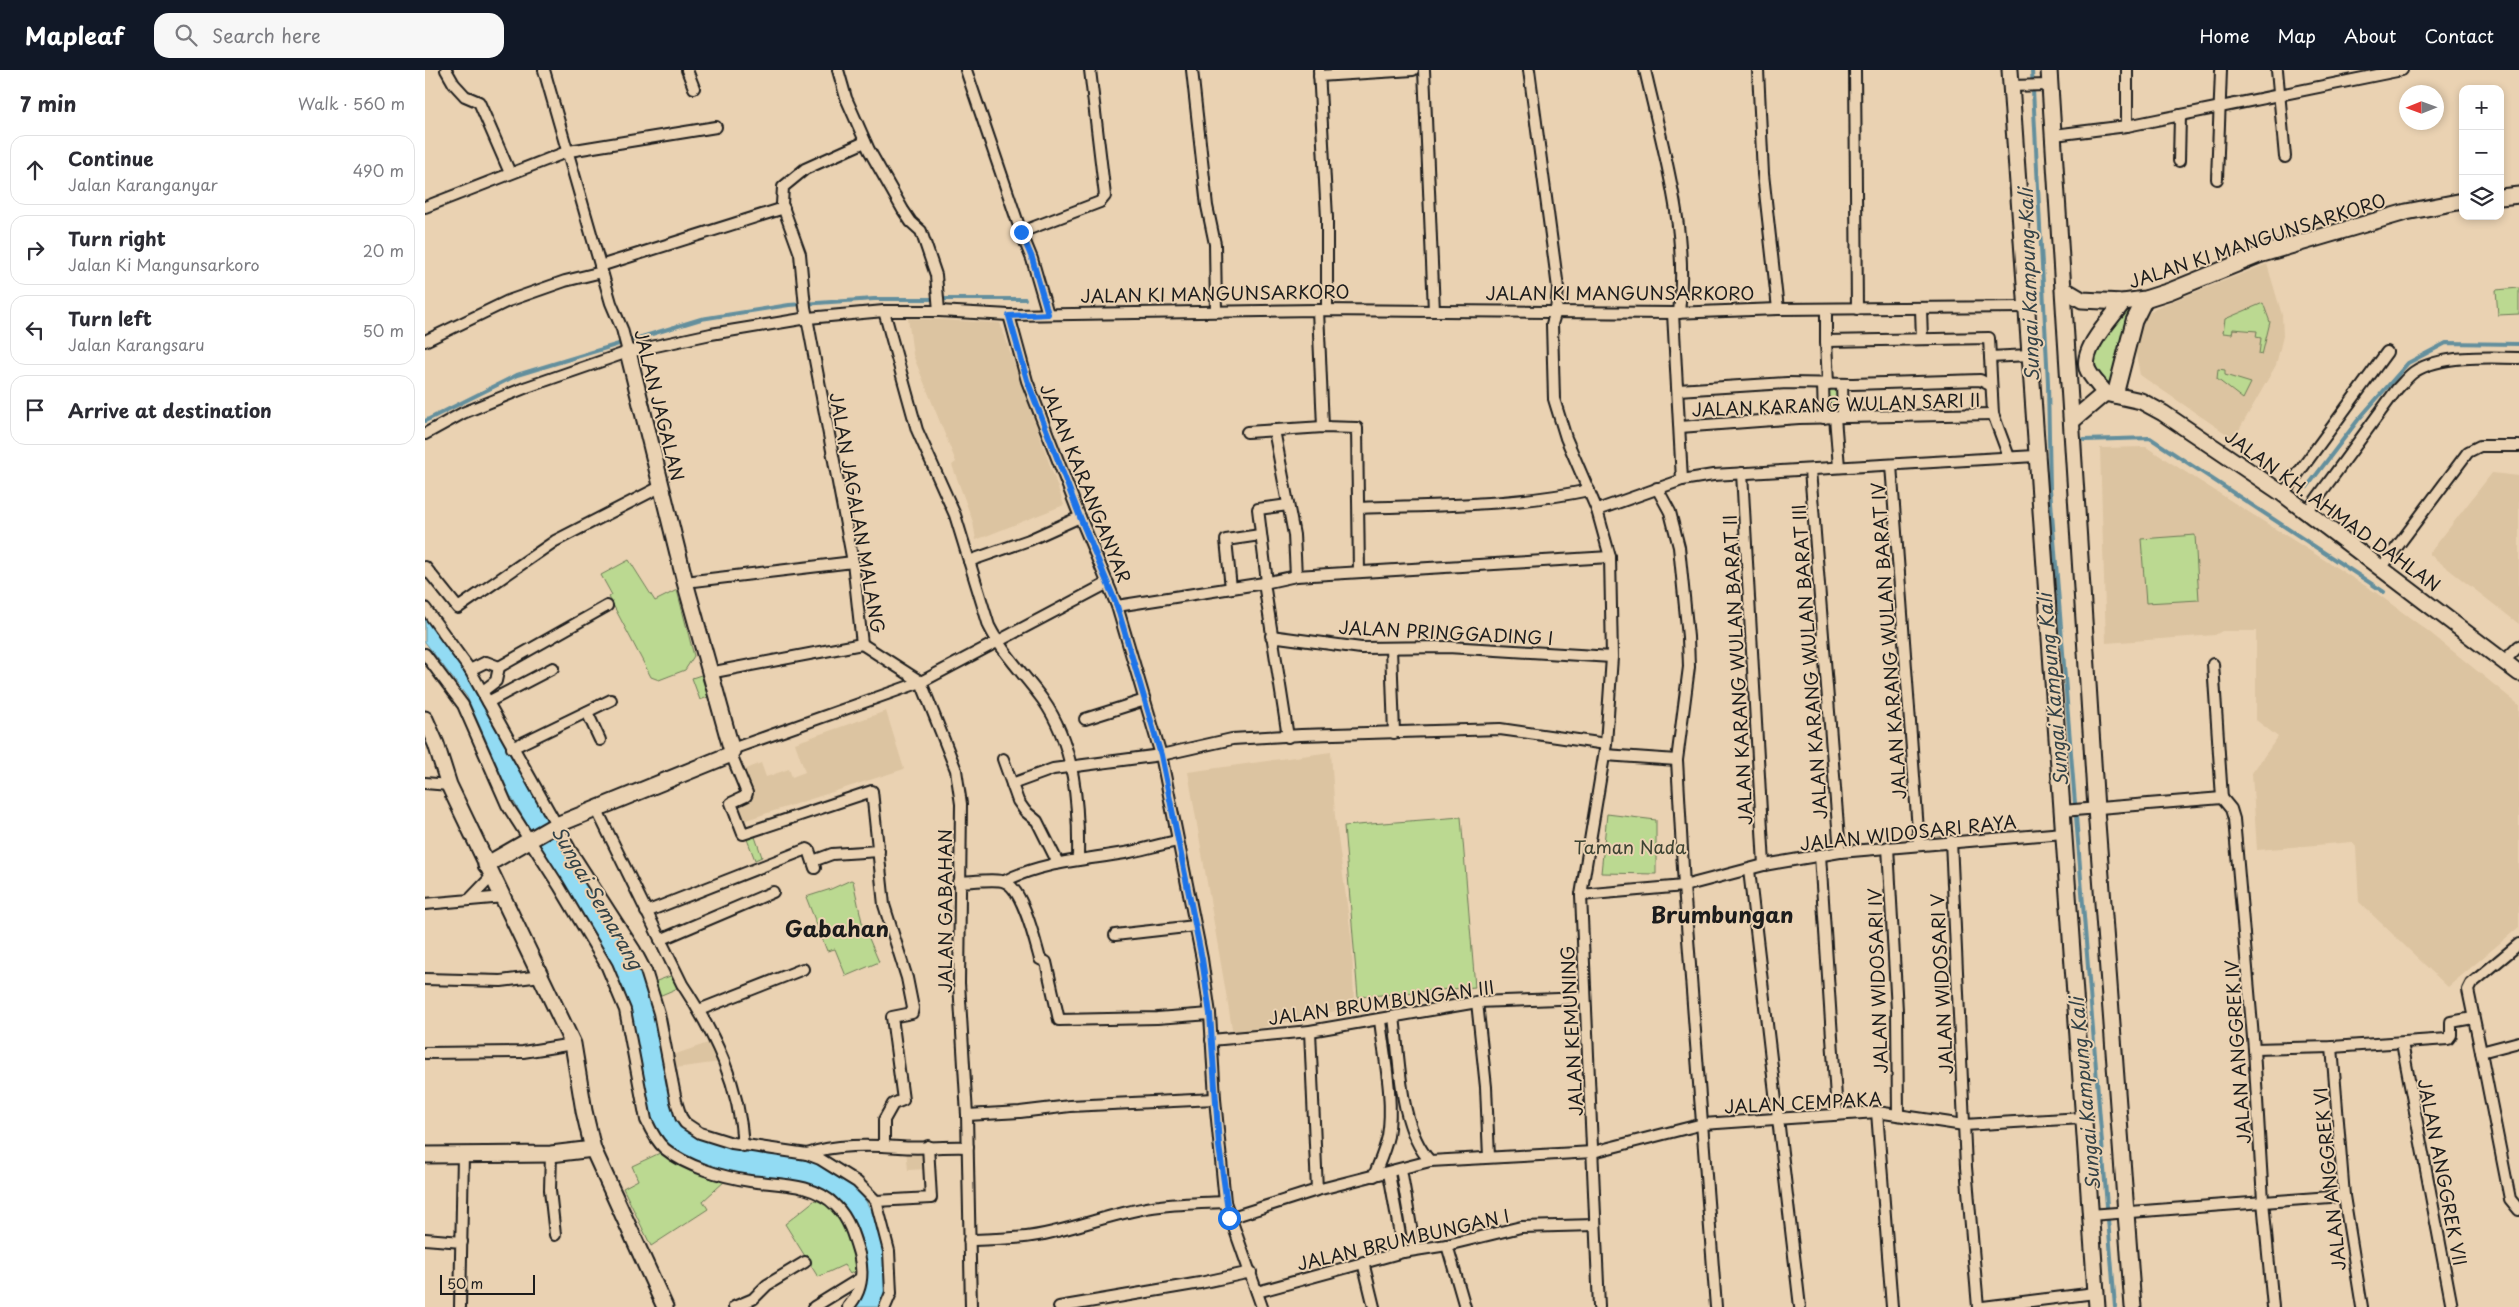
<!DOCTYPE html>
<html lang="en">
<head>
<meta charset="utf-8">
<style>
  body { margin:0; font-family:"Playpen Sans",sans-serif; background:#f7f7f7; color:#2b2b33 }
  .controls { position:absolute; right:15px; top:15px; display:grid; overflow:hidden; border-radius:10px; box-shadow:0 2px 8px #0003 }
  .controls button { width:45px; height:45px; display:grid; place-items:center; padding:0; border:0; border-bottom:1px solid #e1e1e2; background:#fff; color:#2b2b33; font:25px sans-serif }
  .compass { position:absolute; left:1974px; top:15px; width:45px; height:45px; border-radius:50%; background:#fff; box-shadow:0 2px 8px #0003; rotate:269deg }
  .scale { position:absolute; left:15px; bottom:12px; width:95px; box-sizing:border-box; padding-left:5px; border:2px solid #1c1c1c; border-top:0; font-size:14px; line-height:18px; white-space:nowrap; color:#1c1c1c; -webkit-text-stroke:4px #ead2b2; paint-order:stroke }
  .stop { position:absolute; width:15px; height:15px; margin:-11px; border:4px solid #1a73e8; border-radius:50%; background:#fff }
  .stop.end { background:#1a73e8; border-color:#fff; box-shadow:0 1px 5px #0008 }
  .list { margin:0; padding:0; list-style:none }
  h2 { display:flex; justify-content:space-between; align-items:center; height:65px; margin:0; padding:0 20px; font-size:21px }
  h2 small { font-size:16px; font-weight:400; color:#7c7c81 }
  .list li { display:grid; grid-template-columns:32px 1fr auto; gap:15px; align-items:center; box-sizing:border-box; height:70px; margin:0 10px 10px; padding:0 10px; border:1px solid #e1e1e2; border-radius:15px }
  .list b { display:block; font-size:19px; white-space:nowrap }
  .list p { margin:0; font-size:16px; white-space:nowrap; color:#7c7c81 }
  .list em { font-size:16px; font-style:normal; color:#7c7c81 }
  .icon { flex:none; width:28px; height:28px; fill:none; stroke:currentColor; stroke-width:2; stroke-linecap:round; stroke-linejoin:round }
  .map { position:relative; flex:none; width:2094px; height:1237px; overflow:hidden }
  header { display:flex; align-items:center; gap:30px; box-sizing:border-box; height:70px; padding:0 25px; background:#111827; color:#fff }
  header strong { font-size:24px }
  nav { display:flex; gap:28px; margin-inline-start:auto; font-size:18px }
  .search { width:350px; height:45px; background:#f7f7f7; display:flex; align-items:center; gap:12px; box-sizing:border-box; padding:0 18px; border-radius:15px; color:#7c7c81; font-size:19px }
  main { display:flex }
  aside { flex:1; background:#fff }
  .map>svg:first-child { display:block }
</style>
</head>
<body>
<header>
<strong>Mapleaf</strong>
<div class="search"><svg class="icon" aria-label="search" viewBox="0 0 24 24"><circle cx="10" cy="10" r="6"/><path d="M15 15l6 6"/></svg>Search here</div>
<nav><a>Home</a><a>Map</a><a>About</a><a>Contact</a></nav>
</header>
<main>
<aside>
<h2>7 min<small>Walk · 560 m</small></h2>
<ul class="list">
<li><svg class="icon" aria-label="ahead" viewBox="0 0 24 24"><path d="M12 20V5M6 11l6-6 6 6"/></svg><div><b>Continue</b><p>Jalan Karanganyar</p></div><em>490 m</em></li>
<li><svg class="icon" aria-label="right" viewBox="0 0 24 24"><path d="M7 20v-9h11M14 6l5 5-5 5"/></svg><div><b>Turn right</b><p>Jalan Ki Mangunsarkoro</p></div><em>20 m</em></li>
<li><svg class="icon" aria-label="left" viewBox="0 0 24 24"><path d="M17 20v-9H6M10 6l-5 5 5 5"/></svg><div><b>Turn left</b><p>Jalan Karangsaru</p></div><em>50 m</em></li>
<li><svg class="icon" aria-label="arrive" viewBox="0 0 24 24"><path d="M6 21V4h12l-3 4 3 4H6"/></svg><div><b>Arrive at destination</b></div></li>
</ul>
</aside>
<div class="map">
<svg width="2094" height="1237" viewBox="0 0 2094 1237">
  <rect width="100%" height="100%" fill="#ead2b2"/>
  <filter id="ink" filterUnits="userSpaceOnUse"><feTurbulence type="fractalNoise" baseFrequency=".02" numOctaves="2"/><feDisplacementMap in="SourceGraphic" scale="10" xChannelSelector="R" yChannelSelector="G"/><feConvolveMatrix kernelMatrix="1 2 1 2 8 2 1 2 1" color-interpolation-filters="sRGB"/></filter>
  <g filter="url(#ink)">
    <g fill="#dcc4a1">
      <path d="M 1842,194 L 1857,245 L 1858,266 L 1851,295 L 1809,369 L 1715,305 L 1711,284 L 1712,264 L 1717,250 L 1730,238 Z"/>
      <path d="M 483,248 L 575,253 L 639,435 L 551,470 L 548,452 L 527,395 L 531,392 L 488,285 Z"/>
      <path d="M 1721,377 L 1950,522 L 2003,561 L 2094,635 L 2094,857 L 2023,917 L 1934,832 L 1931,777 L 1927,772 L 1832,780 L 1827,703 L 1853,667 L 1831,650 L 1831,561 L 1797,561 L 1790,565 L 1681,573 L 1675,378 Z"/>
      <path d="M 2067,403 L 2094,406 L 2094,554 L 2004,484 Z"/>
      <path d="M 461,641 L 479,699 L 318,751 L 310,731 L 328,724 L 319,700 L 336,693 L 341,707 L 364,699 L 367,707 L 380,702 L 370,673 Z"/>
      <path d="M 906,682 L 910,746 L 927,872 L 929,937 L 808,964 L 763,702 Z"/>
      <path d="M 286,972 L 295,992 L 250,998 L 248,985 Z"/>
      <path d="M 500,1077 L 501,1099 L 483,1100 L 481,1078 Z"/>
    </g>
    <g fill="#bbd991" stroke="#6c7a56">
      <path d="M 2094,218 L 2094,244 L 2073,245 L 2071,220 Z"/>
      <path d="M 1838,233 L 1845,252 L 1837,285 L 1834,284 L 1836,268 L 1831,267 L 1832,261 L 1808,259 L 1807,264 L 1798,263 L 1800,249 Z"/>
      <path d="M 1705,238 L 1689,312 L 1678,312 C 1676,307 1670,300 1669,294 C 1666,273 1693,252 1705,238 Z"/>
      <path d="M 1793,299 L 1800,300 L 1800,305 L 1826,313 L 1818,329 L 1792,309 Z"/>
      <path d="M 1400,315 L 1414,315 L 1414,344 L 1401,344 Z"/>
      <path d="M 1770,465 L 1774,530 L 1721,533 L 1716,469 Z"/>
      <path d="M 204,490 L 230,531 L 252,520 L 269,586 L 260,600 L 234,610 L 226,607 L 184,527 L 187,525 L 176,505 Z"/>
      <path d="M 276,605 L 283,627 L 275,630 L 267,608 Z"/>
      <path d="M 1182,744 L 1231,750 L 1231,804 L 1176,803 Z"/>
      <path d="M 1036,747 L 1050,917 L 933,927 L 919,756 Z"/>
      <path d="M 328,761 L 337,787 L 330,790 L 320,764 Z"/>
      <path d="M 426,810 L 428,811 L 437,852 L 454,892 L 421,906 L 410,879 L 402,881 L 381,827 L 406,819 Z"/>
      <path d="M 248,905 L 253,918 L 234,926 L 229,912 Z"/>
      <path d="M 237,1082 L 301,1110 L 278,1131 L 283,1139 L 226,1176 L 198,1118 L 213,1110 L 207,1096 Z"/>
      <path d="M 390,1130 C 420,1140 427,1173 431,1200 L 425,1204 L 419,1195 L 393,1207 L 360,1154 Z"/>
    </g>
    <path fill="#92dbf3" stroke="#638f9d" d="M 0,545 L 34,591 L 58,631 L 96,704 L 204,875 L 224,922 L 251,1048 L 256,1055 C 279,1065 302,1077 327,1082 C 343,1086 360,1085 377,1088 C 422,1097 443,1125 456,1166 C 463,1189 464,1215 454,1237 L 429,1237 C 453,1204 439,1149 406,1126 L 299,1101 L 258,1085 L 236,1068 L 225,1046 L 202,931 L 151,838 L 85,725 L 42,627 L 0,572 Z"/>
    <g fill="none" stroke-linecap="round" stroke-linejoin="round">
      <g stroke="#638f9d" stroke-width="4">
        <path d="M 1607,0 L 1623,313 L 1625,419 L 1690,1237"/>
        <path d="M 0,351 L 92,305 L 276,249 L 364,235 L 449,229 L 600,229"/>
        <path d="M 1659,370 L 1725,368 L 1959,522"/>
        <path d="M 1882,417 L 1933,350 L 1983,293 L 2021,273 L 2094,274"/>
      </g>
      <defs>
        <g id="street">
          <path d="M 21,0 L 29,14 L 40,26 L 54,32 L 85,103"/>
          <path d="M 119,0 L 186,233 L 197,259 L 203,282"/>
          <path d="M 262,0 L 269,18"/>
          <path d="M 413,0 L 421,28 L 444,80 L 478,140 L 486,152 L 496,161 L 511,205 L 514,241"/>
          <path d="M 541,0 L 596,162 L 607,189 L 623,244"/>
          <path d="M 767,0 L 782,136 L 790,174 L 791,241"/>
          <path d="M 894,0 L 902,148 L 902,240"/>
          <path d="M 999,0 L 1009,241"/>
          <path d="M 1104,0 L 1133,218 L 1131,241 L 1127,254 L 1129,329 L 1141,368 L 1172,440 L 1185,487 L 1187,587 L 1181,674 L 1156,825 L 1174,1237"/>
          <path d="M 1220,0 C 1238,79 1264,161 1254,243"/>
          <path d="M 1333,0 L 1338,104 L 1353,239"/>
          <path d="M 1430,0 L 1432,239"/>
          <path d="M 1852,0 L 1860,87"/>
          <path d="M 894,6 L 988,0"/>
          <path d="M 1585,16 L 1625,15"/>
          <path d="M 1702,56 L 1702,0"/>
          <path d="M 1629,65 L 1702,56 L 1977,0"/>
          <path d="M 1754,91 L 1755,45"/>
          <path d="M 1792,109 L 1796,0"/>
          <path d="M 0,137 L 144,81 L 291,57"/>
          <path d="M 596,162 L 675,132 L 680,126 L 665,0"/>
          <path d="M 175,196 L 359,138"/>
          <path d="M 1401,239 L 1401,271 L 1564,268 L 1568,344 L 1584,387"/>
          <path d="M 1496,239 L 1497,269"/>
          <path d="M 893,240 L 898,357"/>
          <path d="M 459,241 L 492,360 L 530,445 L 564,556 C 578,584 600,605 618,630 C 650,675 654,736 653,789"/>
          <path d="M 1248,243 L 1257,410"/>
          <path d="M 584,245 L 602,311 L 655,447 L 692,536 L 736,685 L 777,889 L 785,944 L 790,1029 L 800,1132 L 837,1237"/>
          <path d="M 0,271 L 83,231 L 140,211 L 177,202"/>
          <path d="M 1401,271 L 1403,314"/>
          <path d="M 1565,287 L 1604,285"/>
          <path d="M 1398,314 L 1399,348"/>
          <path d="M 1417,314 L 1418,347"/>
          <path d="M 1253,320 L 1362,313 L 1428,314 L 1555,310 L 1565,315"/>
          <path d="M 1410,347 L 1414,397"/>
          <path d="M 1255,357 L 1374,348 L 1568,344"/>
          <path d="M 849,360 L 869,465 L 871,506"/>
          <path d="M 822,362 L 898,357 L 932,358 L 934,502"/>
          <path d="M 0,364 L 38,343 L 102,317 L 203,282 L 286,264 L 383,248 L 459,241 L 514,241 L 584,245 L 893,240 L 1248,243 L 1353,239 L 1600,237"/>
          <path d="M 1466,395 L 1494,774"/>
          <path d="M 1385,400 L 1415,782"/>
          <path d="M 1317,403 L 1339,795"/>
          <path d="M 1232,418 L 1245,442 L 1254,477 L 1263,567 L 1264,597 L 1252,690 L 1259,816 L 1291,1237"/>
          <path d="M 1858,424 L 1962,282"/>
          <path d="M 935,438 C 1012,435 1089,436 1164,420"/>
          <path d="M 1172,440 L 1257,410 L 1288,405 L 1610,386"/>
          <path d="M 1882,442 L 1972,319 C 1977,314 1983,306 1989,302 C 2014,285 2064,287 2094,288"/>
          <path d="M 544,491 L 604,470 L 655,447"/>
          <path d="M 0,497 L 33,538 L 130,471 L 237,416"/>
          <path d="M 1957,497 L 2043,382 L 2055,376 L 2094,376"/>
          <path d="M 260,512 L 428,492"/>
          <path d="M 842,512 L 833,439 L 863,435"/>
          <path d="M 839,513 L 863,667"/>
          <path d="M 806,518 L 801,470 L 835,465"/>
          <path d="M 692,536 L 839,513 L 871,506 L 1185,487"/>
          <path d="M 0,538 L 45,600 L 145,779 L 210,880 L 221,901 L 234,943 L 251,1031 L 256,1047 L 260,1053 L 275,1063 L 307,1073 L 382,1084 L 395,1089 L 432,1112 L 451,1131 L 464,1181 L 466,1223 L 460,1237"/>
          <path d="M 846,566 L 936,578 L 1023,577 L 1187,587"/>
          <path d="M 437,574 L 428,492 L 380,237 L 375,184 L 357,134 L 358,117 L 380,99 L 440,72"/>
          <path d="M 437,574 L 496,612"/>
          <path d="M 966,578 L 969,663"/>
          <path d="M 0,584 L 38,635 L 82,735 L 134,816 L 182,897 L 200,940 L 221,1050 C 226,1061 231,1071 240,1079 C 262,1097 298,1107 325,1111 C 355,1115 389,1113 411,1136 C 424,1149 429,1167 434,1184 C 439,1204 437,1222 423,1237"/>
          <path d="M 2079,591 L 2094,576"/>
          <path d="M 1788,594 L 1797,728"/>
          <path d="M 74,597 L 182,536"/>
          <path d="M 45,600 L 61,592 L 74,597"/>
          <path d="M 284,603 L 437,574"/>
          <path d="M 496,612 L 531,700 L 536,734 L 534,913 L 542,1045 L 546,1237"/>
          <path d="M 58,621 L 71,611 L 74,597"/>
          <path d="M 63,632 L 128,598"/>
          <path d="M 162,642 L 175,670"/>
          <path d="M 660,649 L 720,630"/>
          <path d="M 87,678 L 186,630"/>
          <path d="M 307,679 L 496,612 L 683,513"/>
          <path d="M 306,684 L 322,723 L 321,726 L 306,733 L 318,764 L 447,721 L 459,835 L 482,908 L 488,938 L 487,943 L 467,947 L 478,1030 L 468,1034 L 459,1050 L 459,1075"/>
          <path d="M 1180,685 L 1252,690"/>
          <path d="M 578,689 L 593,731 L 600,741 L 612,751 L 633,793"/>
          <path d="M 0,713 L 24,715"/>
          <path d="M 587,714 L 628,699 L 736,685 L 807,669 L 876,665 L 1075,659 L 1181,674"/>
          <path d="M 1797,728 L 1806,739 L 1809,749 L 1829,979 L 1838,1131 L 1848,1237"/>
          <path d="M 171,738 L 257,914 C 290,964 315,1016 318,1076"/>
          <path d="M 1637,741 L 1797,728"/>
          <path d="M 1526,771 L 1541,1097 L 1553,1237"/>
          <path d="M 1463,777 L 1472,941 L 1473,1044"/>
          <path d="M 1395,785 L 1412,1043"/>
          <path d="M 388,791 L 407,784 L 454,781"/>
          <path d="M 1324,800 L 1375,1237"/>
          <path d="M 580,811 C 616,792 659,790 700,783 C 717,780 735,774 753,771"/>
          <path d="M 533,812 C 544,812 572,808 580,812 C 598,819 610,872 615,889 L 621,892 L 634,950 L 732,948 L 785,944"/>
          <path d="M 1156,825 L 1259,816 L 1339,795 L 1415,782 L 1638,763"/>
          <path d="M 44,830 L 67,806"/>
          <path d="M 0,834 L 79,827"/>
          <path d="M 221,842 L 382,779 L 384,780 L 390,798"/>
          <path d="M 690,865 L 770,856"/>
          <path d="M 235,870 L 348,822"/>
          <path d="M 0,909 L 76,911 L 116,906"/>
          <path d="M 1052,932 L 1061,1017 L 1064,1087"/>
          <path d="M 274,940 L 378,899"/>
          <path d="M 969,947 C 975,992 974,1057 1005,1091"/>
          <path d="M 885,961 L 892,1120"/>
          <path d="M 786,970 L 885,961 L 1052,932 L 1160,928"/>
          <path d="M 2094,972 L 2056,982 L 2085,1129 L 2094,1140"/>
          <path d="M 1977,973 L 2027,1237"/>
          <path d="M 1907,977 L 1919,1126 L 1937,1237"/>
          <path d="M 1829,979 L 1907,977 L 2023,969 L 2026,965 L 2026,952 L 2048,948"/>
          <path d="M 2056,982 L 2043,920 L 2046,914 L 2094,874"/>
          <path d="M 0,983 L 98,982 L 148,974"/>
          <path d="M 1452,1042 L 1467,1237"/>
          <path d="M 542,1045 L 595,1042 L 645,1036 L 790,1029"/>
          <path d="M 126,1084 L 125,1120 L 130,1165"/>
          <path d="M 382,1084 C 410,1074 445,1075 474,1077 C 496,1079 520,1076 543,1077"/>
          <path d="M 976,1099 L 990,1180"/>
          <path d="M 964,1103 L 978,1182"/>
          <path d="M 949,1106 C 954,1093 960,1080 963,1066 C 969,1029 959,987 955,950"/>
          <path d="M 451,1131 L 506,1128 L 503,1076"/>
          <path d="M 1665,1145 L 1919,1126"/>
          <path d="M 804,1148 L 892,1120 L 1005,1091 L 1168,1082 L 1278,1054 L 1452,1042 L 1539,1055 L 1658,1048"/>
          <path d="M 0,1169 L 37,1172"/>
          <path d="M 544,1170 C 572,1169 601,1169 628,1162 C 664,1154 698,1140 735,1136 C 757,1133 779,1133 800,1132"/>
          <path d="M 1022,1175 L 1040,1237"/>
          <path d="M 938,1192 L 949,1237"/>
          <path d="M 832,1222 L 978,1182 L 1022,1175 L 1096,1157 L 1170,1155"/>
          <path d="M 35,1237 L 38,1085"/>
          <path d="M 309,1237 L 328,1229 L 342,1215 L 380,1192"/>
          <path d="M 389,1237 L 436,1208"/>
          <path d="M 634,1237 L 775,1213 L 826,1202"/>
          <path d="M 1558,1237 L 1670,1223"/>
        </g>
        <g id="secondary">
          <path d="M 1585,0 L 1672,1237"/>
          <path d="M 1624,0 L 1671,739 L 1708,1237"/>
          <path d="M 2075,127 L 2094,125"/>
          <path d="M 1640,220 L 1657,230 L 1698,232 L 1720,229 L 1745,221 L 1834,185 L 1981,142 L 2038,131"/>
          <path d="M 1680,323 C 1675,316 1665,307 1662,298 C 1657,278 1687,248 1698,232"/>
          <path d="M 1690,325 L 1709,251 L 1720,229"/>
          <path d="M 1647,351 L 1680,323 L 1716,331 L 1738,343 L 1858,424 L 2094,603"/>
          <path d="M 0,649 L 11,674 L 24,715 L 148,974 L 159,1041 L 168,1079 L 240,1237"/>
          <path d="M 61,795 L 129,756 L 304,685 L 307,681 L 260,512 L 203,282"/>
          <path d="M 0,1085 L 126,1084 L 168,1079"/>
        </g>
      </defs>
      <use href="#street" stroke="#1c1c1c" stroke-width="14"/>
      <use href="#secondary" stroke="#1c1c1c" stroke-width="19"/>
      <use href="#street" stroke="#ead2b2" stroke-width="10"/>
      <use href="#secondary" stroke="#ead2b2" stroke-width="15"/>
    </g>
  </g>
  <g fill="none" stroke-linecap="round" stroke-linejoin="round" filter="url(#ink)">
    <path stroke="#1a73e8" stroke-width="6" d="M 596,162 L 607,188 L 623,244 L 584,246 L 602,310 L 655,447 L 692,536 L 736,685 L 777,889 L 785,944 L 794,1076 L 804,1148"/>
  </g>
  <g text-anchor="middle" dominant-baseline="central" stroke-width="4" stroke-linejoin="round" paint-order="stroke">
    <g font-size="18" fill="#1c1c1c" stroke="#ead2b2">
      <text transform="translate(1832 170) rotate(-18)">JALAN KI MANGUNSARKORO</text>
      <text x="1195" y="222">JALAN KI MANGUNSARKORO</text>
      <text transform="translate(790 223) rotate(-1)">JALAN KI MANGUNSARKORO</text>
      <text transform="translate(1411 334) rotate(-2)">JALAN KARANG WULAN SARI II</text>
      <text transform="translate(235 335) rotate(76)">JALAN JAGALAN</text>
      <text transform="translate(661 413) rotate(68)">JALAN KARANGANYAR</text>
      <text transform="translate(1908 440) rotate(36)">JALAN KH. AHMAD DAHLAN</text>
      <text transform="translate(433 443) rotate(80)">JALAN JAGALAN MALANG</text>
      <text transform="translate(1021 562) rotate(3)">JALAN PRINGGADING I</text>
      <text transform="translate(1463 571) rotate(-94)">JALAN KARANG WULAN BARAT IV</text>
      <text transform="translate(1384 592) rotate(-94)">JALAN KARANG WULAN BARAT III</text>
      <text transform="translate(1312 600) rotate(-93)">JALAN KARANG WULAN BARAT II</text>
      <text transform="translate(1483 762) rotate(-6)">JALAN WIDOSARI RAYA</text>
      <text transform="translate(519 841) rotate(-90)">JALAN GABAHAN</text>
      <text transform="translate(1452 911) rotate(-92)">JALAN WIDOSARI IV</text>
      <text transform="translate(1516 914) rotate(-93)">JALAN WIDOSARI V</text>
      <text transform="translate(956 932) rotate(-8)">JALAN BRUMBUNGAN III</text>
      <text transform="translate(1146 961) rotate(-93)">JALAN KEMUNING</text>
      <text transform="translate(1812 982) rotate(-94)">JALAN ANGGREK IV</text>
      <text transform="translate(1378 1032) rotate(-3)">JALAN CEMPAKA</text>
      <text transform="translate(2018 1102) rotate(79)">JALAN ANGGREK VII</text>
      <text transform="translate(1904 1109) rotate(-96)">JALAN ANGGREK VI</text>
      <text transform="translate(978 1169) rotate(-13)">JALAN BRUMBUNGAN I</text>
    </g>
    <g font-size="18" fill="#3c4233" stroke="#ead2b2">
      <text x="1205" y="776">Taman Nada</text>
    </g>
    <g font-size="19" font-style="italic" fill="#344247" stroke="#ead2b2">
      <text transform="translate(1603 215) rotate(-92)">Sungai Kampung Kali</text>
      <text transform="translate(1627 620) rotate(-95)">Sungai Kampung Kali</text>
      <text transform="translate(173 827) rotate(60)">Sungai Semarang</text>
      <text transform="translate(1659 1024) rotate(-95)">Sungai Kampung Kali</text>
    </g>
    <g font-size="22" font-weight="bold" fill="#1c1c1c" stroke="#ead2b2">
      <text x="1297" y="843">Brumbungan</text>
      <text x="412" y="857">Gabahan</text>
    </g>
  </g>
</svg>
<div class="controls">
<button>+</button>
<button>−</button>
<button><svg class="icon" aria-label="layers" viewBox="0 0 24 24"><path d="M12 4l9 5-9 5-9-5zM3 14l9 5 9-5"/></svg></button>
</div>
<svg class="compass" viewBox="-18 -18 36 36"><path d="M0-13l5 13h-10z" fill="#e53935"/><path d="M0 13l5-13h-10z" fill="#7c7c81"/></svg>
<div class="scale">50 m</div>
<div class="stop" style="left:804px;top:1148px"></div>
<div class="stop end" style="left:596px;top:162px"></div>
</div>
</main>
</body>
</html>
